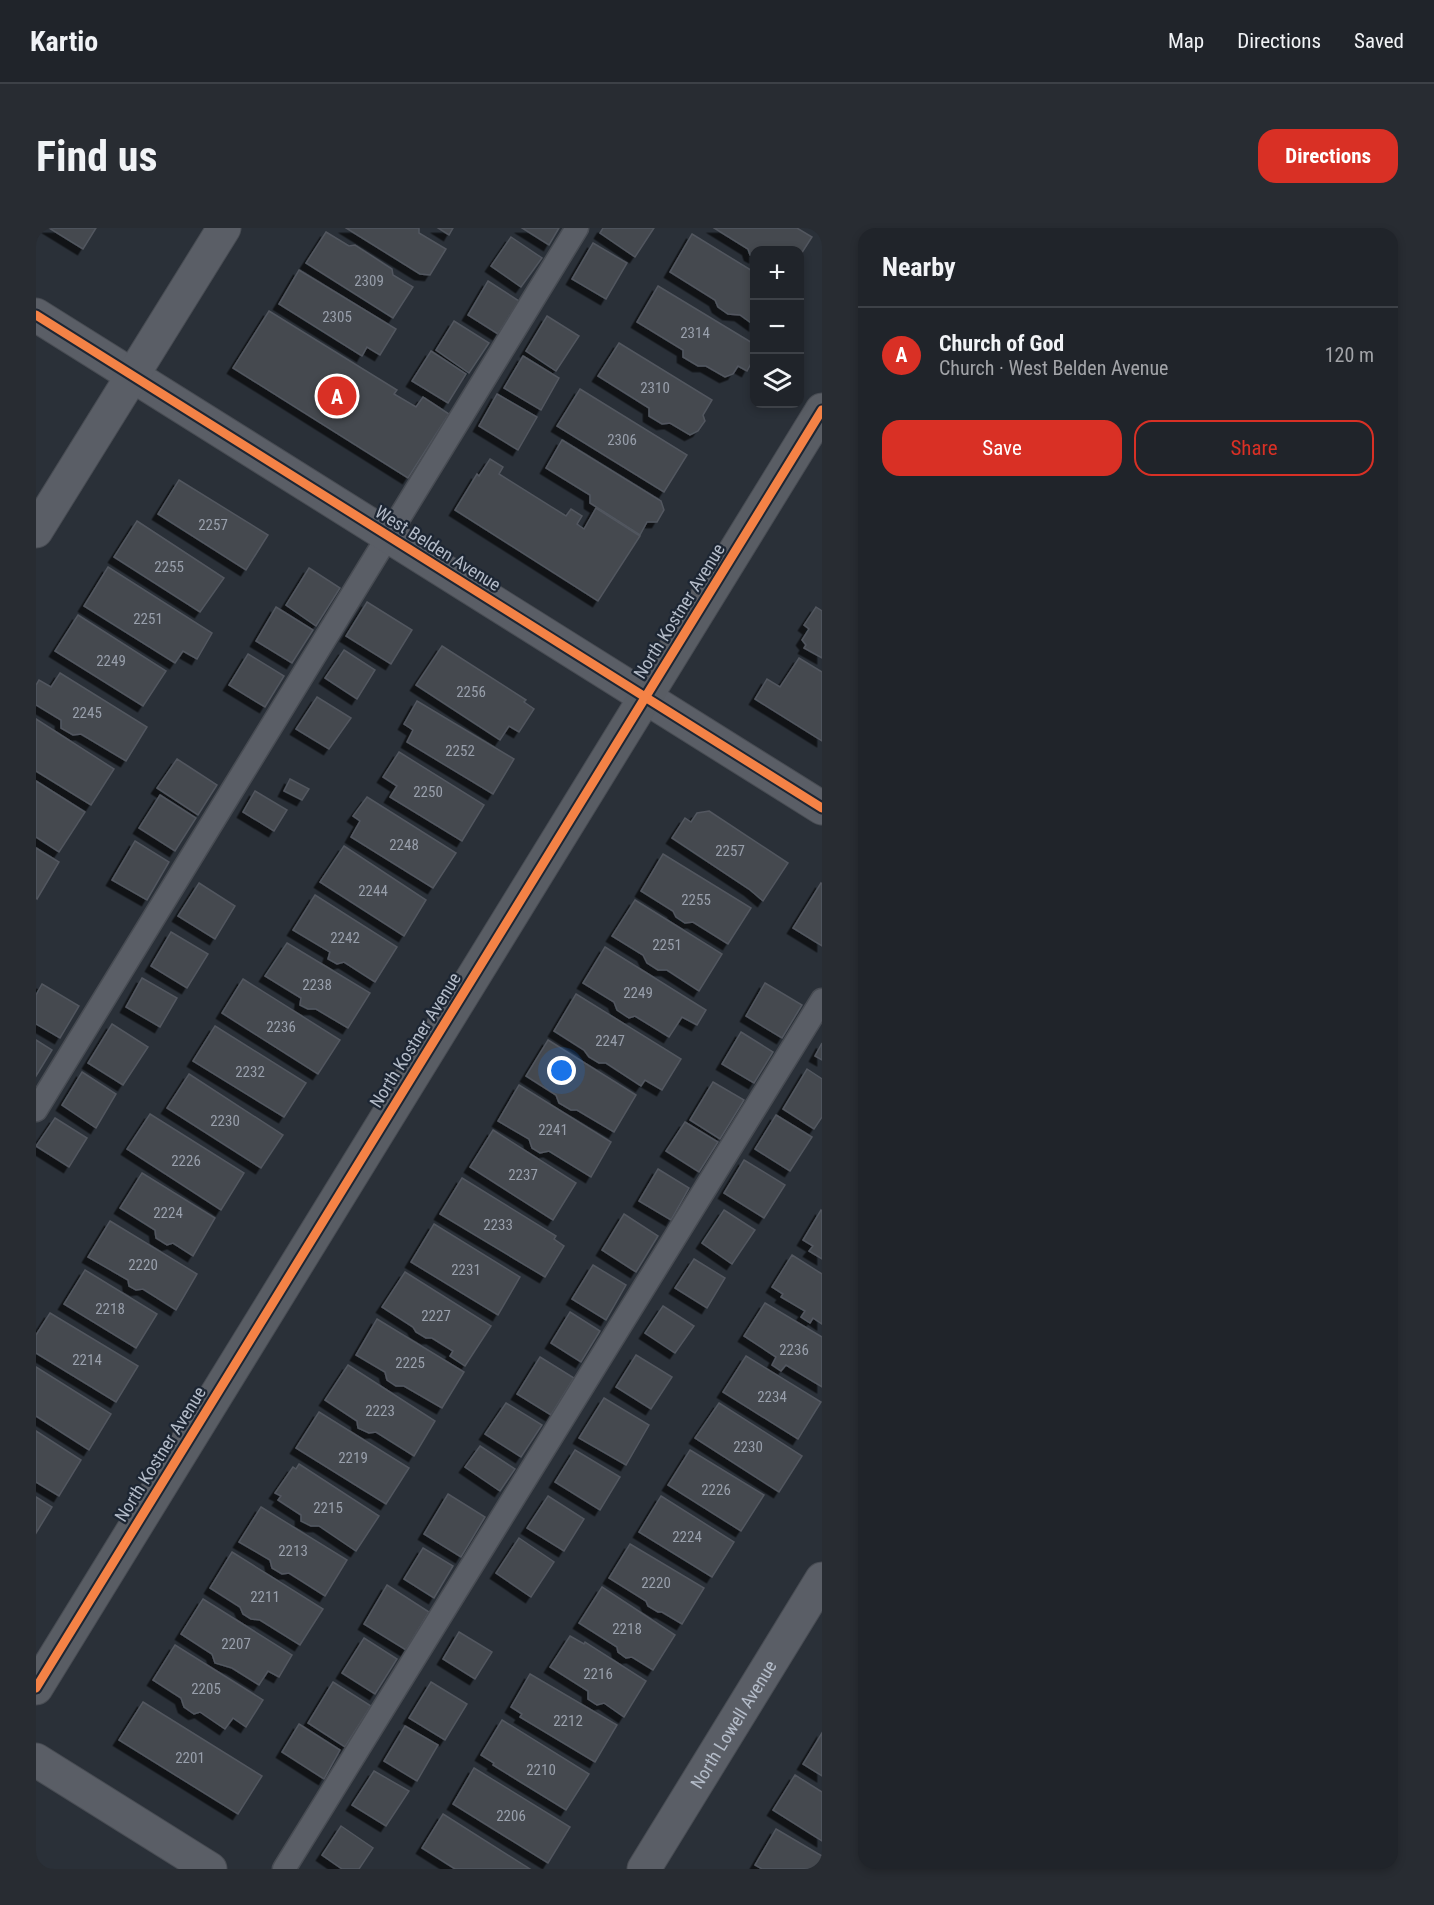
<!DOCTYPE html>
<html lang="en">
<head>
<meta charset="utf-8">
<style>
  body { margin:0; font-family:"Roboto Condensed",sans-serif; background:#282c32; color:#f1f3f6 }
  .controls { position:absolute; right:18px; top:18px; display:grid; overflow:hidden; border-radius:12px; box-shadow:0 3px 9px #0003 }
  .controls button { width:54px; height:54px; display:grid; place-items:center; padding:0; border:0; border-bottom:2px solid #3d4147; background:#20242a; color:#f1f3f6; font:30px sans-serif }
  .you { position:absolute; left:526px; top:843px; width:21px; height:21px; margin:-15px; border:4px solid #fff; border-radius:50%; background:#1a73e8; box-shadow:0 0 0 9px #1a73e833 }
  .badge { display:grid; place-items:center; width:39px; height:39px; border-radius:50%; background:#d93025; color:#fff; font-size:20px; font-weight:700 }
  .pin { position:absolute; translate:-50% -50%; border:3px solid #fff; box-shadow:0 2px 6px #0006 }
  .list { margin:0; padding:0; list-style:none }
  h2 { display:flex; justify-content:space-between; align-items:center; height:78px; margin:0; padding:0 24px; font-size:26px }
  h2 small { font-size:20px; font-weight:400; color:#a2a4a8 }
  .list li { display:grid; grid-template-columns:39px 1fr auto; gap:18px; align-items:center; box-sizing:border-box; height:96px; padding:0 24px; border-top:2px solid #3d4147 }
  .list b { display:block; font-size:22px; white-space:nowrap }
  .list p { margin:0; font-size:20px; white-space:nowrap; color:#a2a4a8 }
  .list em { font-size:20px; font-style:normal; color:#a2a4a8 }
  .actions { display:flex; gap:12px; padding:18px 24px }
  .actions a { flex:1; padding:14px 0; border:2px solid #d93025; border-radius:18px; text-align:center; font-size:21px; color:#d93025 }
  .actions .main { background:#d93025; color:#fff }
  .icon { flex:none; width:33px; height:33px; fill:none; stroke:currentColor; stroke-width:2; stroke-linecap:round; stroke-linejoin:round }
  .map { position:relative; flex:none; width:786px; height:1641px; overflow:hidden; border-radius:18px }
  header { display:flex; align-items:center; gap:36px; box-sizing:border-box; height:84px; padding:0 30px; background:#20242a; border-bottom:2px solid #3d4147 }
  header strong { font-size:28px }
  nav { display:flex; gap:33px; margin-inline-start:auto; font-size:21px }
  .intro { display:flex; align-items:center; justify-content:space-between; box-sizing:border-box; height:144px; padding:0 36px }
  h1 { margin:0; font-size:42px }
  .button { padding:15px 27px; border-radius:18px; background:#d93025; color:#fff; font-size:21px; font-weight:700 }
  main { display:flex; gap:36px; padding:0 36px }
  aside { flex:1; background:#20242a; border-radius:18px; box-shadow:0 3px 9px #0003 }
  .map>svg:first-child { display:block }
</style>
</head>
<body>
<header>
<strong>Kartio</strong>
<nav><a>Map</a><a>Directions</a><a>Saved</a></nav>
</header>
<div class="intro"><h1>Find us</h1><a class="button">Directions</a></div>
<main>
<div class="map">
<svg width="786" height="1641" viewBox="0 0 786 1641">
  <defs>
    <filter id="shadow"><feDropShadow dx="-5.5" dy="5.5" stdDeviation="0" flood-color="#0009"/></filter>
  </defs>
  <rect width="100%" height="100%" fill="#2a3038"/>
  <g fill="#444950" stroke="#52575f" stroke-width="1.5" filter="url(#shadow)">
    <path d="M 13,0 L 60,0 L 47,21 Z"/>
    <path d="M 310,0 L 383,0 L 383,5 L 410,21 L 394,47 L 384,46 Z"/>
    <path d="M 402,0 L 417,0 L 413,7 Z"/>
    <path d="M 486,0 L 523,0 L 513,17 Z"/>
    <path d="M 567,0 L 618,0 L 599,29 L 564,5 Z"/>
    <path d="M 678,0 L 761,0 L 776,9 L 765,26 L 767,35 L 764,41 L 764,22 L 718,22 L 718,29 L 714,27 L 712,21 Z"/>
    <path d="M 290,4 L 313,18 L 319,17 L 356,41 L 357,47 L 377,59 L 357,90 L 270,35 Z"/>
    <path d="M 656,6 L 718,44 L 718,97 L 704,87 L 692,86 L 682,79 L 679,72 L 634,44 Z"/>
    <path d="M 475,9 L 506,30 L 485,59 L 455,38 Z"/>
    <path d="M 557,15 L 591,35 L 570,71 L 536,51 Z"/>
    <path d="M 263,42 L 360,101 L 344,127 L 331,119 L 326,128 L 243,76 Z"/>
    <path d="M 452,53 L 483,73 L 462,106 L 432,87 Z"/>
    <path d="M 622,58 L 718,116 L 718,130 L 711,143 L 702,138 L 697,146 L 689,149 L 670,138 L 662,138 L 647,129 L 647,122 L 601,94 Z"/>
    <path d="M 233,83 L 361,162 L 358,166 L 380,179 L 387,169 L 413,186 L 372,250 L 197,140 Z"/>
    <path d="M 511,88 L 543,108 L 520,143 L 490,123 Z"/>
    <path d="M 418,93 L 453,115 L 433,145 L 400,122 Z"/>
    <path d="M 583,115 L 676,172 L 667,187 L 669,193 L 662,203 L 654,207 L 634,195 L 626,196 L 613,188 L 613,180 L 562,148 Z"/>
    <path d="M 395,123 L 430,146 L 412,175 L 376,153 Z"/>
    <path d="M 487,128 L 523,150 L 505,182 L 468,160 Z"/>
    <path d="M 544,161 L 651,227 L 628,264 L 521,198 Z"/>
    <path d="M 461,166 L 501,189 L 482,222 L 443,198 Z"/>
    <path d="M 526,212 L 625,273 L 628,282 L 621,294 L 611,294 L 604,307 L 554,275 L 554,267 L 510,240 Z"/>
    <path d="M 454,231 L 467,239 L 463,246 L 530,288 L 535,281 L 546,288 L 541,296 L 548,301 L 560,280 L 604,308 L 562,373 L 419,282 L 441,246 L 443,248 Z"/>
    <path d="M 143,252 L 232,307 L 210,342 L 122,286 Z"/>
    <path d="M 101,293 L 188,350 L 164,384 L 78,329 Z"/>
    <path d="M 72,339 L 176,405 L 161,431 L 147,423 L 139,435 L 48,378 Z"/>
    <path d="M 273,340 L 304,360 L 280,398 L 250,377 Z"/>
    <path d="M 331,374 L 376,402 L 355,436 L 310,408 Z"/>
    <path d="M 240,379 L 277,402 L 256,435 L 220,413 Z"/>
    <path d="M 780,379 L 786,383 L 786,430 L 768,420 L 770,417 L 766,412 L 773,401 L 768,397 Z"/>
    <path d="M 42,387 L 130,443 L 107,478 L 19,423 Z"/>
    <path d="M 406,418 L 490,472 L 488,474 L 498,481 L 483,504 L 473,498 L 464,512 L 380,457 Z"/>
    <path d="M 308,422 L 339,442 L 321,471 L 289,450 Z"/>
    <path d="M 212,426 L 248,448 L 229,479 L 193,457 Z"/>
    <path d="M 763,430 L 786,444 L 786,513 L 719,471 L 731,451 L 744,459 Z"/>
    <path d="M 24,445 L 111,499 L 90,533 L 45,506 L 37,507 L 25,500 L 25,492 L 0,477 L 0,457 L 3,452 L 15,459 Z"/>
    <path d="M 281,469 L 315,490 L 293,521 L 260,501 Z"/>
    <path d="M 381,473 L 478,531 L 457,566 L 371,514 L 377,502 L 368,496 Z"/>
    <path d="M 0,491 L 78,541 L 55,577 L 0,543 Z"/>
    <path d="M 363,524 L 448,577 L 426,613 L 354,569 L 361,558 L 347,549 Z"/>
    <path d="M 141,531 L 181,557 L 162,587 L 121,560 Z"/>
    <path d="M 254,551 L 273,561 L 266,572 L 248,563 Z"/>
    <path d="M 0,553 L 49,584 L 23,624 L 0,609 Z"/>
    <path d="M 219,563 L 251,582 L 238,603 L 207,584 Z"/>
    <path d="M 124,567 L 160,590 L 139,623 L 103,600 Z"/>
    <path d="M 331,569 L 420,625 L 397,660 L 315,609 L 324,593 L 317,588 Z"/>
    <path d="M 673,583 L 752,635 L 727,673 L 713,661 L 636,610 L 649,590 L 655,594 L 661,585 Z"/>
    <path d="M 99,613 L 133,634 L 111,672 L 76,652 Z"/>
    <path d="M 308,618 L 390,672 L 368,708 L 284,654 Z"/>
    <path d="M 0,620 L 23,634 L 1,671 L 0,670 Z"/>
    <path d="M 627,626 L 715,680 L 692,716 L 657,694 L 649,695 L 640,689 L 637,683 L 605,663 Z"/>
    <path d="M 163,655 L 199,678 L 179,711 L 142,688 Z"/>
    <path d="M 785,655 L 786,656 L 786,718 L 757,700 Z"/>
    <path d="M 279,667 L 361,719 L 339,754 L 308,734 L 301,736 L 292,731 L 294,724 L 257,702 Z"/>
    <path d="M 599,672 L 686,726 L 663,763 L 631,742 L 622,742 L 611,735 L 607,727 L 576,708 Z"/>
    <path d="M 135,704 L 172,726 L 151,760 L 115,738 Z"/>
    <path d="M 251,715 L 334,765 L 312,800 L 280,781 L 272,781 L 264,777 L 265,770 L 229,748 Z"/>
    <path d="M 569,719 L 670,782 L 661,797 L 646,789 L 633,809 L 599,788 L 593,790 L 581,782 L 578,774 L 547,755 Z"/>
    <path d="M 106,750 L 141,770 L 124,799 L 90,779 Z"/>
    <path d="M 207,751 L 304,812 L 282,846 L 186,785 Z"/>
    <path d="M 729,755 L 766,777 L 746,810 L 710,788 Z"/>
    <path d="M 6,756 L 43,778 L 24,810 L 0,796 L 0,767 Z"/>
    <path d="M 540,766 L 645,831 L 626,862 L 609,852 L 605,858 L 570,835 L 563,835 L 553,829 L 548,822 L 518,803 Z"/>
    <path d="M 76,796 L 112,819 L 87,857 L 52,835 Z"/>
    <path d="M 179,798 L 270,855 L 248,889 L 157,833 Z"/>
    <path d="M 705,804 L 737,824 L 718,855 L 686,836 Z"/>
    <path d="M 0,812 L 16,822 L 0,848 Z"/>
    <path d="M 512,812 L 600,867 L 578,904 L 541,882 L 535,882 L 523,875 L 520,867 L 490,848 Z"/>
    <path d="M 786,815 L 786,832 L 779,828 Z"/>
    <path d="M 771,841 L 786,851 L 786,889 L 778,901 L 747,881 Z"/>
    <path d="M 46,844 L 80,866 L 60,900 L 26,877 Z"/>
    <path d="M 153,846 L 247,907 L 225,940 L 131,880 Z"/>
    <path d="M 677,854 L 708,872 L 684,911 L 654,892 Z"/>
    <path d="M 483,857 L 575,914 L 555,949 L 513,923 L 504,925 L 496,920 L 493,911 L 462,893 Z"/>
    <path d="M 114,886 L 208,945 L 185,982 L 91,921 Z"/>
    <path d="M 740,887 L 776,909 L 754,943 L 719,921 Z"/>
    <path d="M 19,890 L 51,910 L 33,939 L 0,918 Z"/>
    <path d="M 649,894 L 682,914 L 663,944 L 630,923 Z"/>
    <path d="M 457,902 L 540,955 L 517,992 L 434,939 Z"/>
    <path d="M 708,932 L 749,957 L 728,990 L 688,965 Z"/>
    <path d="M 622,941 L 653,960 L 635,992 L 603,973 Z"/>
    <path d="M 106,945 L 179,990 L 157,1028 L 137,1015 L 131,1017 L 120,1010 L 119,1002 L 84,980 Z"/>
    <path d="M 426,950 L 520,1008 L 518,1011 L 528,1018 L 509,1049 L 404,986 Z"/>
    <path d="M 688,982 L 719,1002 L 696,1036 L 666,1015 Z"/>
    <path d="M 785,982 L 786,983 L 786,1031 L 773,1023 L 777,1018 L 767,1012 Z"/>
    <path d="M 588,986 L 622,1008 L 600,1044 L 566,1022 Z"/>
    <path d="M 74,993 L 161,1046 L 140,1082 L 107,1061 L 100,1062 L 93,1058 L 92,1052 L 52,1029 Z"/>
    <path d="M 398,996 L 484,1049 L 462,1087 L 375,1034 Z"/>
    <path d="M 756,1027 L 786,1046 L 786,1096 L 777,1090 L 774,1095 L 765,1089 L 769,1083 L 745,1069 L 747,1066 L 736,1059 Z"/>
    <path d="M 658,1031 L 689,1050 L 671,1080 L 639,1060 Z"/>
    <path d="M 557,1037 L 590,1057 L 570,1092 L 536,1071 Z"/>
    <path d="M 49,1042 L 121,1086 L 100,1120 L 28,1076 Z"/>
    <path d="M 369,1044 L 455,1098 L 429,1138 L 414,1128 L 417,1123 L 396,1110 L 390,1110 L 380,1104 L 377,1099 L 346,1079 Z"/>
    <path d="M 729,1075 L 786,1109 L 786,1159 L 750,1137 L 745,1143 L 736,1137 L 740,1129 L 708,1108 Z"/>
    <path d="M 627,1078 L 658,1098 L 639,1125 L 609,1105 Z"/>
    <path d="M 534,1084 L 564,1103 L 545,1134 L 515,1115 Z"/>
    <path d="M 14,1085 L 102,1138 L 80,1174 L 0,1125 L 0,1107 Z"/>
    <path d="M 341,1091 L 428,1144 L 406,1180 L 368,1158 L 360,1158 L 351,1152 L 349,1144 L 320,1127 Z"/>
    <path d="M 600,1127 L 636,1149 L 615,1181 L 580,1159 Z"/>
    <path d="M 710,1128 L 785,1174 L 762,1211 L 687,1164 Z"/>
    <path d="M 504,1129 L 538,1150 L 515,1187 L 481,1166 Z"/>
    <path d="M 312,1137 L 399,1193 L 378,1228 L 340,1204 L 333,1205 L 322,1200 L 321,1193 L 289,1172 Z"/>
    <path d="M 0,1139 L 75,1186 L 53,1222 L 0,1188 Z"/>
    <path d="M 568,1170 L 613,1197 L 590,1237 L 543,1210 Z"/>
    <path d="M 470,1175 L 506,1197 L 485,1229 L 449,1206 Z"/>
    <path d="M 683,1175 L 766,1228 L 743,1264 L 659,1210 Z"/>
    <path d="M 283,1184 L 373,1240 L 350,1276 L 260,1220 Z"/>
    <path d="M 0,1203 L 45,1232 L 23,1268 L 0,1254 Z"/>
    <path d="M 444,1218 L 479,1241 L 464,1263 L 429,1239 Z"/>
    <path d="M 539,1222 L 584,1249 L 564,1282 L 519,1254 Z"/>
    <path d="M 654,1222 L 728,1267 L 705,1303 L 632,1257 Z"/>
    <path d="M 263,1236 L 343,1288 L 320,1323 L 283,1298 L 275,1298 L 265,1293 L 265,1287 L 242,1272 L 245,1268 L 239,1265 L 257,1239 L 260,1241 Z"/>
    <path d="M 412,1266 L 449,1289 L 425,1329 L 388,1306 Z"/>
    <path d="M 512,1268 L 548,1291 L 528,1323 L 491,1300 Z"/>
    <path d="M 625,1268 L 698,1314 L 676,1349 L 603,1304 Z"/>
    <path d="M 0,1269 L 16,1279 L 0,1305 Z"/>
    <path d="M 225,1279 L 311,1332 L 289,1368 L 253,1345 L 246,1346 L 236,1340 L 234,1332 L 203,1314 Z"/>
    <path d="M 483,1310 L 518,1334 L 495,1369 L 460,1345 Z"/>
    <path d="M 594,1316 L 668,1360 L 646,1396 L 626,1384 L 622,1384 L 612,1378 L 610,1373 L 573,1350 Z"/>
    <path d="M 387,1320 L 417,1338 L 398,1370 L 368,1351 Z"/>
    <path d="M 196,1324 L 287,1381 L 264,1417 L 224,1392 L 215,1391 L 207,1386 L 204,1379 L 174,1360 Z"/>
    <path d="M 351,1357 L 393,1384 L 370,1422 L 328,1396 Z"/>
    <path d="M 566,1359 L 639,1407 L 617,1442 L 596,1429 L 590,1430 L 582,1424 L 581,1419 L 543,1395 Z"/>
    <path d="M 167,1371 L 256,1427 L 243,1449 L 232,1443 L 223,1457 L 196,1440 L 179,1435 L 176,1426 L 145,1406 Z"/>
    <path d="M 423,1404 L 456,1424 L 439,1451 L 407,1431 Z"/>
    <path d="M 534,1408 L 548,1416 L 549,1414 L 610,1453 L 588,1489 L 568,1475 L 561,1477 L 552,1471 L 552,1463 L 514,1439 Z"/>
    <path d="M 328,1410 L 361,1431 L 339,1466 L 306,1445 Z"/>
    <path d="M 139,1417 L 227,1472 L 210,1499 L 197,1490 L 189,1501 L 164,1484 L 158,1486 L 148,1479 L 145,1470 L 117,1452 Z"/>
    <path d="M 494,1446 L 581,1497 L 559,1534 L 484,1489 L 486,1486 L 475,1479 Z"/>
    <path d="M 297,1454 L 335,1478 L 309,1519 L 272,1495 Z"/>
    <path d="M 395,1454 L 431,1476 L 409,1512 L 373,1490 Z"/>
    <path d="M 107,1474 L 226,1548 L 202,1586 L 83,1512 Z"/>
    <path d="M 466,1492 L 553,1546 L 530,1582 L 457,1537 L 458,1535 L 445,1527 Z"/>
    <path d="M 263,1496 L 304,1522 L 288,1551 L 246,1524 Z"/>
    <path d="M 369,1498 L 402,1517 L 381,1553 L 348,1533 Z"/>
    <path d="M 786,1505 L 786,1548 L 767,1536 Z"/>
    <path d="M 438,1540 L 534,1599 L 512,1635 L 417,1576 Z"/>
    <path d="M 338,1543 L 373,1563 L 350,1598 L 316,1577 Z"/>
    <path d="M 759,1547 L 786,1564 L 786,1613 L 737,1582 Z"/>
    <path d="M 407,1586 L 494,1641 L 419,1641 L 386,1620 Z"/>
    <path d="M 305,1598 L 337,1620 L 323,1641 L 306,1641 L 286,1627 Z"/>
    <path d="M 740,1601 L 786,1628 L 786,1641 L 726,1641 L 719,1637 Z"/>
  </g>
  <g fill="none" stroke-linecap="round" stroke-linejoin="round">
    <defs>
      <g id="lane">
        <path d="M 0,882 L 541,0"/>
        <path d="M 248,1641 L 786,772"/>
      </g>
      <g id="street">
        <path d="M 0,87 L 786,580"/>
        <path d="M 0,303 L 188,0"/>
        <path d="M 0,1532 L 174,1641"/>
        <path id="s1" d="M 608,1641 L 786,1351"/>
      </g>
      <path id="secondary" d="M 0,1460 L 786,182"/>
    </defs>
    <use href="#lane" stroke="#484c53" stroke-width="25"/>
    <use href="#street" stroke="#484c53" stroke-width="35"/>
    <use href="#secondary" stroke="#484c53" stroke-width="35"/>
    <use href="#lane" stroke="#5a5e66" stroke-width="22"/>
    <use href="#street" stroke="#5a5e66" stroke-width="33"/>
    <use href="#secondary" stroke="#595d64" stroke-width="33"/>
    <defs>
      <g id="cycleway">
        <path d="M 0,87 L 786,580"/>
        <path d="M 0,1460 L 786,182"/>
      </g>
    </defs>
    <use href="#cycleway" stroke="#1d2633" stroke-width="13"/>
    <use href="#cycleway" stroke="#f48246" stroke-width="9"/>
  </g>
  <g text-anchor="middle" dominant-baseline="central" stroke-width="4.5" stroke-linejoin="round" paint-order="stroke">
    <g font-size="15" fill="#989fab">
      <text x="333" y="53">2309</text>
      <text x="301" y="89">2305</text>
      <text x="659" y="105">2314</text>
      <text x="619" y="160">2310</text>
      <text x="586" y="212">2306</text>
      <text x="177" y="297">2257</text>
      <text x="133" y="339">2255</text>
      <text x="112" y="391">2251</text>
      <text x="75" y="433">2249</text>
      <text x="435" y="464">2256</text>
      <text x="51" y="485">2245</text>
      <text x="424" y="523">2252</text>
      <text x="392" y="564">2250</text>
      <text x="368" y="617">2248</text>
      <text x="694" y="623">2257</text>
      <text x="337" y="663">2244</text>
      <text x="660" y="672">2255</text>
      <text x="309" y="710">2242</text>
      <text x="631" y="717">2251</text>
      <text x="281" y="757">2238</text>
      <text x="602" y="765">2249</text>
      <text x="245" y="799">2236</text>
      <text x="574" y="813">2247</text>
      <text x="214" y="844">2232</text>
      <text x="189" y="893">2230</text>
      <text x="517" y="902">2241</text>
      <text x="150" y="933">2226</text>
      <text x="487" y="947">2237</text>
      <text x="132" y="985">2224</text>
      <text x="462" y="997">2233</text>
      <text x="107" y="1037">2220</text>
      <text x="430" y="1042">2231</text>
      <text x="74" y="1081">2218</text>
      <text x="400" y="1088">2227</text>
      <text x="758" y="1122">2236</text>
      <text x="51" y="1132">2214</text>
      <text x="374" y="1135">2225</text>
      <text x="736" y="1169">2234</text>
      <text x="344" y="1183">2223</text>
      <text x="712" y="1219">2230</text>
      <text x="317" y="1230">2219</text>
      <text x="680" y="1262">2226</text>
      <text x="292" y="1280">2215</text>
      <text x="651" y="1309">2224</text>
      <text x="257" y="1323">2213</text>
      <text x="620" y="1355">2220</text>
      <text x="229" y="1369">2211</text>
      <text x="591" y="1401">2218</text>
      <text x="200" y="1416">2207</text>
      <text x="562" y="1446">2216</text>
      <text x="170" y="1461">2205</text>
      <text x="532" y="1493">2212</text>
      <text x="154" y="1530">2201</text>
      <text x="505" y="1542">2210</text>
      <text x="475" y="1588">2206</text>
    </g>
    <g font-size="18" fill="#b4bcc9" stroke="#1d2633">
      <text transform="translate(402 320) rotate(32)">West Belden Avenue</text>
      <text transform="translate(643 383) rotate(-58)">North Kostner Avenue</text>
      <text transform="translate(379 812) rotate(-58)">North Kostner Avenue</text>
      <text transform="translate(124 1226) rotate(-58)">North Kostner Avenue</text>
      <text stroke="none"><textPath href="#s1" startOffset="170">North Lowell Avenue</textPath></text>
    </g>
  </g>
</svg>
<div class="controls">
<button>+</button>
<button>−</button>
<button><svg class="icon" aria-label="layers" viewBox="0 0 24 24"><path d="M12 4l9 5-9 5-9-5zM3 14l9 5 9-5"/></svg></button>
</div>
<div class="you"></div>
<div class="pin badge" style="left:301px;top:168px">A</div>
</div>
<aside>
<h2>Nearby<small></small></h2>
<ul class="list">
<li><span class="badge">A</span><div><b>Church of God</b><p>Church · West Belden Avenue</p></div><em>120 m</em></li>
</ul>
<div class="actions"><a class="main">Save</a><a>Share</a></div>
</aside>
</main>
</body>
</html>
